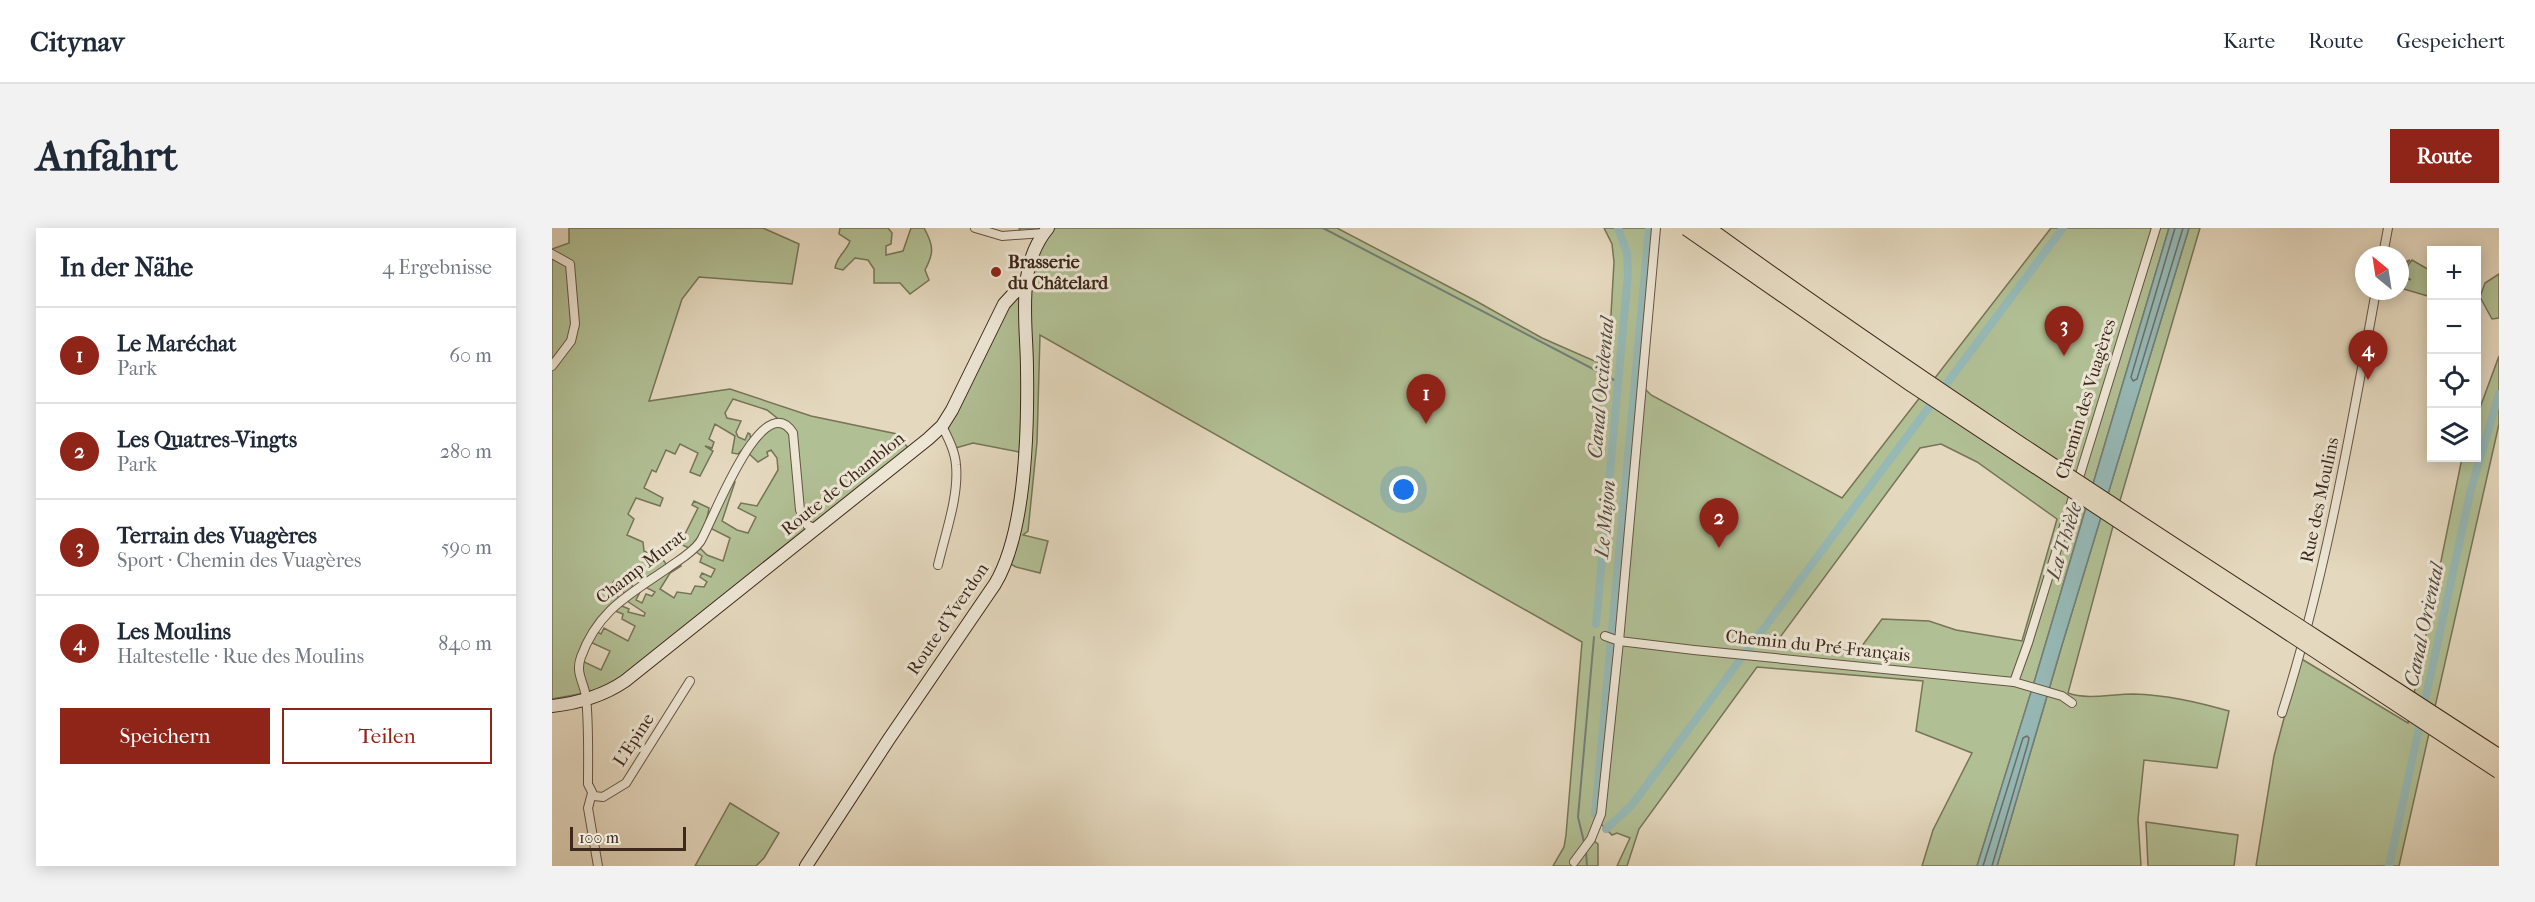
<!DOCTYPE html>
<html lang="de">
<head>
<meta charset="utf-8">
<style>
  body { margin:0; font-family:"IM FELL French Canon",serif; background:#f2f2f3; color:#1f2937 }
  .controls { position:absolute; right:18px; top:18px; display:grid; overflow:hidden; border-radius:0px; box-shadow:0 3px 15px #0003 }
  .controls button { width:54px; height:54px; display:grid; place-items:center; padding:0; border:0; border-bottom:2px solid #e0e1e3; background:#fff; color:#1f2937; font:30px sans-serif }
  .compass { position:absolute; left:1803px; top:18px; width:54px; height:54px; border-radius:50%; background:#fff; box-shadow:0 3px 15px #0003; rotate:330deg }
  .scale { position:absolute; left:18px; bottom:15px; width:116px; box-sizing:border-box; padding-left:6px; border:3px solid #3d281b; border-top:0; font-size:16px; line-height:21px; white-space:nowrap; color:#3d281b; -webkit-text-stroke:4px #ede6d5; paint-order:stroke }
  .you { position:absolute; left:852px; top:262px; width:21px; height:21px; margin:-15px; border:4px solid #fff; border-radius:50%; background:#1a73e8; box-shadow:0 0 0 9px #1a73e833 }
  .badge { display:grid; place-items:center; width:39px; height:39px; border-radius:50%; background:#8f2418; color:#fff; font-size:20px; font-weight:700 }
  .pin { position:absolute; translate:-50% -50px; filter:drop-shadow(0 2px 3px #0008) }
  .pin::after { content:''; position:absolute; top:32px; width:21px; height:18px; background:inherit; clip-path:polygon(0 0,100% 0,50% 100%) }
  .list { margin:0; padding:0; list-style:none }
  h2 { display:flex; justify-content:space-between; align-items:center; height:78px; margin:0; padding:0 24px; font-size:26px }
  h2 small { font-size:20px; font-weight:400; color:#747a83 }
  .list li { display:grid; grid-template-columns:39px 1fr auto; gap:18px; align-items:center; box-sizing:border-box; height:96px; padding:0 24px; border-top:2px solid #e0e1e3 }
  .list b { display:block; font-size:22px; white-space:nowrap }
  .list p { margin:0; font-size:20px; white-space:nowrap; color:#747a83 }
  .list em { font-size:20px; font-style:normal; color:#747a83 }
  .actions { display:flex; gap:12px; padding:18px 24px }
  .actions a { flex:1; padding:14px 0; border:2px solid #8f2418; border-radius:0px; text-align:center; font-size:21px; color:#8f2418 }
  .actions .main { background:#8f2418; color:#fff }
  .icon { flex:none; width:33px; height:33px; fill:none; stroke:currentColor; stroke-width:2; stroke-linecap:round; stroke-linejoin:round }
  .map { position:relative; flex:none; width:1947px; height:638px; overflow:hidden; border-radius:0px }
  header { display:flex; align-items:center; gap:36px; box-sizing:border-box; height:84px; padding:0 30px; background:#fff; border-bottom:2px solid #e0e1e3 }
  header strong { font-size:28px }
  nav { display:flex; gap:33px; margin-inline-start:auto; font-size:21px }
  .intro { display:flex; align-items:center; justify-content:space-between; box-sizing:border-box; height:144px; padding:0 36px }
  h1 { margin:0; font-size:42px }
  .button { padding:15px 27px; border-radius:0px; background:#8f2418; color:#fff; font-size:21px; font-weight:700 }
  main { display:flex; gap:36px; padding:0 36px }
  aside { flex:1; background:#fff; border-radius:0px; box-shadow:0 3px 15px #0003 }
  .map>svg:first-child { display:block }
</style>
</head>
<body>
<header>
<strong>Citynav</strong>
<nav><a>Karte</a><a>Route</a><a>Gespeichert</a></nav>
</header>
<div class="intro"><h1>Anfahrt</h1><a class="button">Route</a></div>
<main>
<aside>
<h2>In der Nähe<small>4 Ergebnisse</small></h2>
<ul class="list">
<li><span class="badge">1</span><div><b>Le Maréchat</b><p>Park</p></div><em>60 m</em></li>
<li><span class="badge">2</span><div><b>Les Quatres-Vingts</b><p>Park</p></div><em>280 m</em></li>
<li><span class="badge">3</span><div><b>Terrain des Vuagères</b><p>Sport · Chemin des Vuagères</p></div><em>590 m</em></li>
<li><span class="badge">4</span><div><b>Les Moulins</b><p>Haltestelle · Rue des Moulins</p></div><em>840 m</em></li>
</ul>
<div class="actions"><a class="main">Speichern</a><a>Teilen</a></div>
</aside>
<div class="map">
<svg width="1947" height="638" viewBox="0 0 1947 638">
  <rect width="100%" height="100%" fill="#e4d8be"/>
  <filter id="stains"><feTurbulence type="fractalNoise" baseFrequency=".00333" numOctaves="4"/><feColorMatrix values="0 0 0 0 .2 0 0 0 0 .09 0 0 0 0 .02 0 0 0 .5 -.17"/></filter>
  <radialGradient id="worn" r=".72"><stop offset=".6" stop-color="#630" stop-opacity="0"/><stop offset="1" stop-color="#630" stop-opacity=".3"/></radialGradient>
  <g fill="#b1bf94" stroke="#777458" stroke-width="1.5" fill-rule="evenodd">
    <path d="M 17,0 L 211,0 L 247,16 L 240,56 L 147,49 L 130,71 L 97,173 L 178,161 L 259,188 L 345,206 L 360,225 L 73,453 L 33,465 L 0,471 L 0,21 L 17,15 ZM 181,171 L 215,182 L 230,194 L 212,204 L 194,223 L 206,234 L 216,228 L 215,224 L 219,222 L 225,230 L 226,242 L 205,278 L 189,275 L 186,280 L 204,289 L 196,305 L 185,302 L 170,293 L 183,254 L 177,251 L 156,299 L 178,310 L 171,333 L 155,327 L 148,320 L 144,324 L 150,328 L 148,334 L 163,341 L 159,349 L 150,345 L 148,349 L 155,354 L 152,359 L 143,358 L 139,366 L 125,364 L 122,370 L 108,361 L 118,345 L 129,338 L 124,335 L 116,339 L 112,333 L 92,323 L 91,314 L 75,307 L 82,291 L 76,286 L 84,270 L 108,278 L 111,270 L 92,260 L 100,242 L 104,244 L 114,222 L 123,226 L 128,216 L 146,225 L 138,244 L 148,248 L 161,223 L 153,218 L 160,220 L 162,214 L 157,211 L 163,196 L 183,208 L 180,225 L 186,226 L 199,213 L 198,206 L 196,205 L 193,212 L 186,209 L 184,204 L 189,193 L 175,190 L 173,185 ZM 81,349 L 96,353 L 93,356 L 95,360 L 103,364 L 100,368 L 94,366 L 90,375 L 84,372 L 88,364 L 82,364 L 79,354 ZM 62,353 L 75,368 L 72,371 L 93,385 L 92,388 L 76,384 L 77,381 L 65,376 L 68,373 L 60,356 ZM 58,381 L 71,386 L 70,391 L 83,398 L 76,413 L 52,400 L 49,406 L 45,404 ZM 36,413 L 58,423 L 49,442 L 28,432 Z"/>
    <path d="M 288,0 L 336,0 L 340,5 L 339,16 L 334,18 L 334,27 L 351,23 L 359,0 L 372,0 C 382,18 382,25 373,42 L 377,52 L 358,66 L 348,55 L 322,55 L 322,41 L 316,32 L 303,30 L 291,42 L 283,40 C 285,28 294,24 298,13 L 287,6 Z"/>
    <path d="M 469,0 L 785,0 L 924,73 L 990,110 L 1056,139 L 1062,34 L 1060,16 L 1052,0 L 1101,0 L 1093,161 L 1099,167 L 1290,270 L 1499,0 L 1617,0 L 1484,448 L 1425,638 L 1370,638 L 1381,602 L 1420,525 L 1364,503 L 1371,453 L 1205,439 L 1087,601 L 1075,638 L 1065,638 L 1078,610 L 1065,605 L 1060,607 L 1047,594 L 1040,611 L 1046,616 L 1046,638 L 1001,638 L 1012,619 L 1014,607 L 1030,414 L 488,107 L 485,214 L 476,303 L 471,307 L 496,313 L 488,345 L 464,339 L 455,334 L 472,225 L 421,215 L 400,221 L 390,198 L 441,98 L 474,59 L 492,5 L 473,7 L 467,1 ZM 1389,216 L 1425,234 L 1505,291 L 1470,413 L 1404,402 L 1377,393 L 1330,391 L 1304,426 L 1220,420 L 1368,220 Z"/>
    <path d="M 1637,0 L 1648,0 L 1567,276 L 1516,465 C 1536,472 1559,466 1581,466 C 1615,467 1645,474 1677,483 L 1665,540 L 1592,532 L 1586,591 L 1589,638 L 1445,638 L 1510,417 Z"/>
    <path d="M 1858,32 L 1851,39 L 1851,49 L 1859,52 L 1854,48 L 1853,41 L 1860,32 L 1879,43 L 1879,69 L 1848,60 L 1848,36 Z"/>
    <path d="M 1947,46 L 1947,90 L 1940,91 L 1928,69 L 1933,55 Z"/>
    <path d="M 1947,128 L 1947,196 L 1847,638 L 1704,638 L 1722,528 L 1748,430 L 1856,495 L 1910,230 L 1924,230 L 1925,188 Z"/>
    <path d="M 142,273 L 157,280 C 155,295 148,309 137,320 L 128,316 L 146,280 L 140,277 Z"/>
    <path d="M 178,575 L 227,605 L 212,630 L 204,638 L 143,638 Z"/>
    <path d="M 1594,594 L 1686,607 L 1682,638 L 1596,638 Z"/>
  </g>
  <path fill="#96b9b6" stroke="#727f78" stroke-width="1.5" d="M 1617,0 L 1637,0 L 1510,417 L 1445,638 L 1425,638 L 1484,448 Z"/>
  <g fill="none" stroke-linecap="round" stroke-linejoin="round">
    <g stroke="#6a7068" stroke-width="1.5">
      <path d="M 1623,0 L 1579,149 L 1581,153 L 1585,151 L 1631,0"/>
      <path d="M 1431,638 L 1471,510 L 1475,508 L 1477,510 L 1476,515 L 1440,638"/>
    </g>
    <g stroke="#727f78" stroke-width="2">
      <path d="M 771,0 L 1066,154"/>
      <path d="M 1032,614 L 1026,589 L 1042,409"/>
      <path d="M 1034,623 L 1035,638"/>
    </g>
    <g stroke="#96b9b6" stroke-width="8">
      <path d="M 1044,396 L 1076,46 L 1075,25 L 1066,0"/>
      <path d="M 1043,586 L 1097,0"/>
      <path d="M 1054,601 L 1079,578 L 1511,0"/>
      <path d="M 1837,638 L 1919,261 L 1947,166"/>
    </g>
    <defs>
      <g id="street">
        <path d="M 423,0 L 450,8 L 492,5"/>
        <path d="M 0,26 L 18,36 L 23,96 L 19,113 L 0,138"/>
        <path d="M 1831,27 L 1836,0"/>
        <path d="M 386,337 C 393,306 407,269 404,237 C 403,223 396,210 390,198"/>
        <path d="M 1053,408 L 1067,413 L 1142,422 L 1462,454 L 1510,468 L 1520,475"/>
        <path d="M 138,453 L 74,555 L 51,569 L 42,568 L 36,556 C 36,527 37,498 34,469 C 32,454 23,445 29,429 C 46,382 77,367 116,340 C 127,332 140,325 148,314 C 158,300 210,156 241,205 L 248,282 L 255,297 L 265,301"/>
        <path d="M 1462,454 L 1476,415 L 1604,0"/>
        <path d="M 1730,485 C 1774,347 1798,205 1824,63"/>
        <path d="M 40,565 L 36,580 L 46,638"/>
        <path d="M 1022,634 L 1039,611 L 1049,586 L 1067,413 L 1104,0"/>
      </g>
      <g id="secondary">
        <path d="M 0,478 C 27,475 51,468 73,453 L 376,211 L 390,198 L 400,182 L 452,76 L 463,64 L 474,60"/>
        <path d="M 254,638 L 337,511 L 443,356 C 474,304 476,202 475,141 C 475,95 463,39 496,0"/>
      </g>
    </defs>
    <use href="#street" stroke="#675444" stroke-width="10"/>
    <use href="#secondary" stroke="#3d281b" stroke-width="14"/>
    <use href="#street" stroke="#ede6d5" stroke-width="8"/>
    <use href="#secondary" stroke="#ede6d5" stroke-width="12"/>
    <defs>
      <g id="highway-bridge">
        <path d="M 1135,0 L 1361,157 L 1947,543"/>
        <path d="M 1155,0 C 1412,186 1681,355 1947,529"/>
      </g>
    </defs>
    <use href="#highway-bridge" stroke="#3d281b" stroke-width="17" stroke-linecap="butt"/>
    <use href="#highway-bridge" stroke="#e4d8be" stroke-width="15"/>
  </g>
  <circle fill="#8f2418" stroke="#ede6d5" stroke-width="2" cx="444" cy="44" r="6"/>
  <g text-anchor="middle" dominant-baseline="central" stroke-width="6" stroke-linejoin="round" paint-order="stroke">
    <g font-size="18" font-weight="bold" fill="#3d281b" stroke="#ede6d5" text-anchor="start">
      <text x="456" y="34">Brasserie<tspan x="456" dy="21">du Châtelard</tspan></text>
    </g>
    <g font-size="18" fill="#3d281b" stroke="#ede6d5">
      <text transform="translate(1534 171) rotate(-73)">Chemin des Vuagères</text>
      <text transform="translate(291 256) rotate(-39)">Route de Chamblon</text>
      <text transform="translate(1768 272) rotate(-78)">Rue des Moulins</text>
      <text transform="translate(89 339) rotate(-38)">Champ Murat</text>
      <text transform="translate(396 391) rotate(-56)">Route d'Yverdon</text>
      <text transform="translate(1266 418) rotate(6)">Chemin du Pré-Français</text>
      <text transform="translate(82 512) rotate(-57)">L'Epine</text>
    </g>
    <g font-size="20" font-style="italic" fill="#534c42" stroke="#ede6d5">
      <text transform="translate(1049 160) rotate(-85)">Canal Occidental</text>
      <text transform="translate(1053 291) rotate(-85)">Le Mujon</text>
      <text transform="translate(1512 313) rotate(-73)">La Thièle</text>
      <text transform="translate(1872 397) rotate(-78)">Canal Oriental</text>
    </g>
  </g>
  <rect width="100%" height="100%" filter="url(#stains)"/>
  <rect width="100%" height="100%" fill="url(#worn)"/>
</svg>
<div class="controls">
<button>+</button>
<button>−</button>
<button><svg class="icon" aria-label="locate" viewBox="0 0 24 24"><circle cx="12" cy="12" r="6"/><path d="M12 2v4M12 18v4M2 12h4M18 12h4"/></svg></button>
<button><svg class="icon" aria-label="layers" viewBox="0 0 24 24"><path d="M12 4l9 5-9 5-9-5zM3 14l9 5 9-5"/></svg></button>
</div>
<svg class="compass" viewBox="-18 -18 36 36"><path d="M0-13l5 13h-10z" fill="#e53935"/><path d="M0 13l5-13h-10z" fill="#747a83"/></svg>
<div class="scale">100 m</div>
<div class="you"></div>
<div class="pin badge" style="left:874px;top:196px">1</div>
<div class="pin badge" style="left:1167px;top:320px">2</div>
<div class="pin badge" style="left:1512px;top:128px">3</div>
<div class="pin badge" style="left:1816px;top:152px">4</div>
</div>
</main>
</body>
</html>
